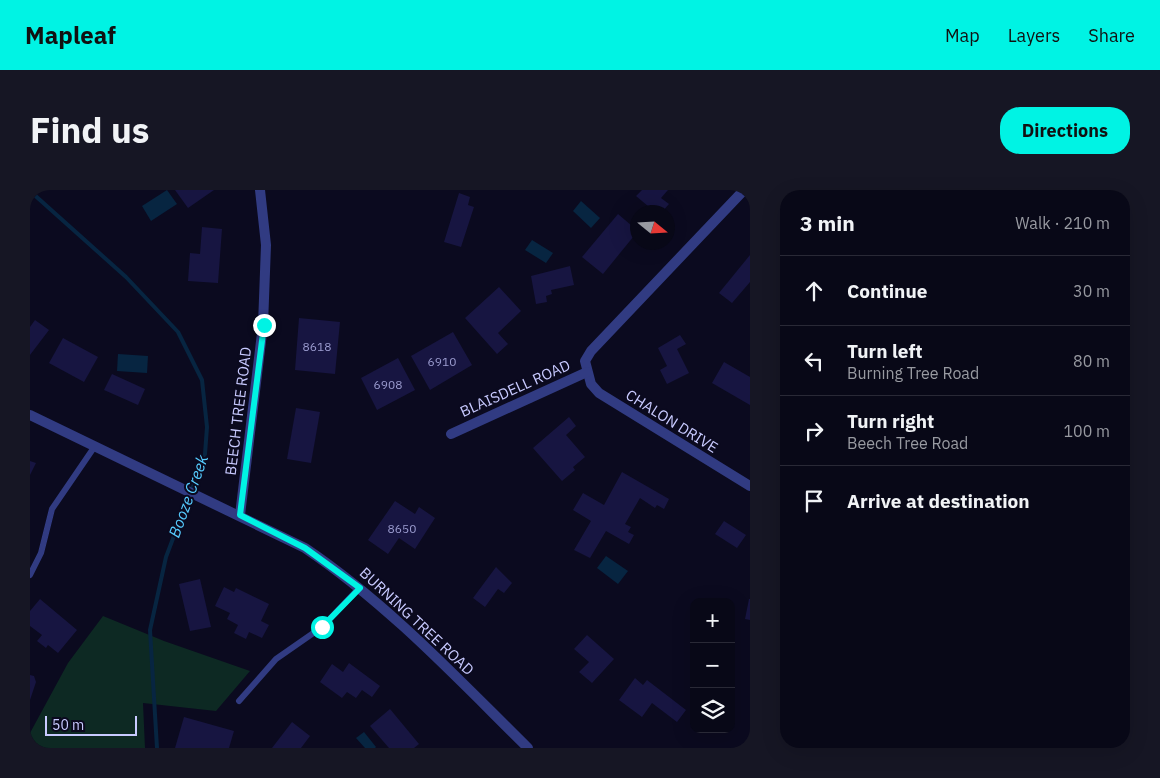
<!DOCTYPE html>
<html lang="en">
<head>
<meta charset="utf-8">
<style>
  body { margin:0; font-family:"IBM Plex Sans",sans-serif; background:#161624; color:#f1f3f6 }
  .controls { position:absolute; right:15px; bottom:15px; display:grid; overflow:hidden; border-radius:10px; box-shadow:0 5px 20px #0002 }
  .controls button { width:45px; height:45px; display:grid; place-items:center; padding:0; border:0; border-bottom:1px solid #292936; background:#080817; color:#f1f3f6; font:25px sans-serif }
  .compass { position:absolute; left:600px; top:15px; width:45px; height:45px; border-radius:50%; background:#080817; box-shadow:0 5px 20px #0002; rotate:108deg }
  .scale { position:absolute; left:15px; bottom:12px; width:92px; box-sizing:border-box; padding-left:5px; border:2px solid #c8caff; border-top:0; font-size:14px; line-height:18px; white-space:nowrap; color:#c8caff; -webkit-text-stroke:4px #0b0a1f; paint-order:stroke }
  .stop { position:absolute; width:15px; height:15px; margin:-11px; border:4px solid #00f3e4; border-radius:50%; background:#fff }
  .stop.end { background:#00f3e4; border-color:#fff; box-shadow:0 1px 5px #0008 }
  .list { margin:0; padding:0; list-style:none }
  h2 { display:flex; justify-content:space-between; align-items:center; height:65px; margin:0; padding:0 20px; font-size:21px }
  h2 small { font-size:16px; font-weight:400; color:#989aa1 }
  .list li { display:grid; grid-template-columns:32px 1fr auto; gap:15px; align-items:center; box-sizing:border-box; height:70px; padding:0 20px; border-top:1px solid #292936 }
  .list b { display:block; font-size:19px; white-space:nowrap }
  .list p { margin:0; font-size:16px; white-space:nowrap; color:#989aa1 }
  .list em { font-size:16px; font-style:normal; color:#989aa1 }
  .icon { flex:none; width:28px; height:28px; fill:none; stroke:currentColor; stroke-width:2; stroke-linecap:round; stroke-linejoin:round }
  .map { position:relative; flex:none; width:720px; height:558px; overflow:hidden; border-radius:20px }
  header { display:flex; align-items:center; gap:30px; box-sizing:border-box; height:70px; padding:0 25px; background:#00f3e4; color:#111 }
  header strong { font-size:24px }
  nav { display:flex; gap:28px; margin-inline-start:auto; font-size:18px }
  .intro { display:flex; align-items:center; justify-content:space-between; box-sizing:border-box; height:120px; padding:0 30px }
  h1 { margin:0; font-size:35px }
  .button { padding:12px 22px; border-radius:20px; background:#00f3e4; color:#111; font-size:18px; font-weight:700 }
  main { display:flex; gap:30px; padding:0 30px }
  aside { flex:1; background:#080817; border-radius:20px; box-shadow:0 5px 20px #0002 }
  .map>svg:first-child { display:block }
</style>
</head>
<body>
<header>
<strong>Mapleaf</strong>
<nav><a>Map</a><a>Layers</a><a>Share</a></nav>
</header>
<div class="intro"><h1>Find us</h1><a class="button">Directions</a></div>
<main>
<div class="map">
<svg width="720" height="558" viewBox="0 0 720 558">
  <rect width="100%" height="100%" fill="#0b0a1f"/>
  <path fill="#0d2923" d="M 73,426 L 134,451 L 220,481 L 186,521 L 113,513 L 115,558 L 0,558 L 0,543 L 38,473 Z"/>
  <g fill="#072541">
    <path d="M 137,0 L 147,14 L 121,31 L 112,16 Z"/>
    <path d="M 551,11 L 570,28 L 561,38 L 543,21 Z"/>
    <path d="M 502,50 L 523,63 L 516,73 L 495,60 Z"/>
    <path d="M 88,164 L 118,166 L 117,183 L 87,181 Z"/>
    <path d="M 576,366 L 598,381 L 588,394 L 567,378 Z"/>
    <path d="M 334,542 L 346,557 L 345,558 L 335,558 L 326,548 Z"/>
  </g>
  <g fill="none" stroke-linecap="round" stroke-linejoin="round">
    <path stroke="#072541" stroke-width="4" d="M 0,1 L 96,87 L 148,142 L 172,190 L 177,237 L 175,264 L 136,367 L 120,440 L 127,558"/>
  </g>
  <g fill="#171541">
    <path d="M 145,0 L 184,0 L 158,18 Z"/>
    <path d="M 612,0 L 638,0 L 631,8 L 639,14 L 632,22 L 625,22 L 606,6 Z"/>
    <path d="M 429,3 L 440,7 L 438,15 L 444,17 L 431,57 L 414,52 Z"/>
    <path d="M 588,24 L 608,41 L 573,84 L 552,67 Z"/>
    <path d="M 172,37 L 192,39 L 188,93 L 158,91 L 160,63 L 170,64 Z"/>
    <path d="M 720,65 L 720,92 L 702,113 L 689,103 Z"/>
    <path d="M 540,76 L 544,95 L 521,100 L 522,104 L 516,106 L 517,112 L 506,114 L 501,86 Z"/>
    <path d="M 469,97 L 491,121 L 468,143 L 478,154 L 467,164 L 435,128 Z"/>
    <path d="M 269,128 L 310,132 L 305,184 L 265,180 Z"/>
    <path d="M 5,130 L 19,140 L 0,165 L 0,137 Z"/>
    <path d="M 423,142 L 442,175 L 400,200 L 381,166 Z"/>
    <path d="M 650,145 L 656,154 L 647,159 L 659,183 L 637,194 L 630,180 L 637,176 L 628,158 Z"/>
    <path d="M 33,148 L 68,167 L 54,192 L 19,173 Z"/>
    <path d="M 368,168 L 385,200 L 347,220 L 331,188 Z"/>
    <path d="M 694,172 L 720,187 L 720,215 L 682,193 Z"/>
    <path d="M 82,184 L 115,199 L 108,215 L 74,200 Z"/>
    <path d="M 266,218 L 290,222 L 281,273 L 257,269 Z"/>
    <path d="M 539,227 L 546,236 L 536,245 L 555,267 L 543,277 L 545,280 L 532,291 L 503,258 Z"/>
    <path d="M 0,271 L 6,273 L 0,285 Z"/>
    <path d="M 592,282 L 639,309 L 634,319 L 627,315 L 625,318 L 610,308 L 595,334 L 601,337 L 598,342 L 604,345 L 599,354 L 576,341 L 560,368 L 544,360 L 561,331 L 543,320 L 553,303 L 574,315 Z"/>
    <path d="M 365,311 L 385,324 L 389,317 L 405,328 L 385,359 L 369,348 L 358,364 L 338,350 Z"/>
    <path d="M 694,331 L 716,345 L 707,358 L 685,344 Z"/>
    <path d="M 466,377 L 482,393 L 474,403 L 468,399 L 455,417 L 443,408 Z"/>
    <path d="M 170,389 L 181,437 L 160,441 L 149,394 Z"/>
    <path d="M 194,397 L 204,402 L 206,398 L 239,414 L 231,431 L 239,435 L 232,448 L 219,442 L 216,449 L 204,443 L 208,435 L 197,429 L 200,423 L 185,416 Z"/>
    <path d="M 10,409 L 47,440 L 28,463 L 18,455 L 16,458 L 7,451 L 12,445 L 0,436 L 0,421 Z"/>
    <path d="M 719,409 L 720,409 L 720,430 L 715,429 Z"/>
    <path d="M 557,445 L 584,469 L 562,493 L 549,482 L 559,472 L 544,459 Z"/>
    <path d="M 319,473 L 350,496 L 342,507 L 332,500 L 326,508 L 317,502 L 312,508 L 290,492 L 302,474 L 313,482 Z"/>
    <path d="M 0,485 L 4,486 L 6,492 L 0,510 Z"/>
    <path d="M 605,488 L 613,495 L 617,490 L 656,520 L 647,532 L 622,513 L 612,527 L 589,510 Z"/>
    <path d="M 360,519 L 389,554 L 384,558 L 359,558 L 340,536 Z"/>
    <path d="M 154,527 L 204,541 L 199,558 L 145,558 Z"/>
    <path d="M 262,532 L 280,546 L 271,558 L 242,558 Z"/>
  </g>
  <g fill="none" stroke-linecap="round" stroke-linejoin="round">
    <g stroke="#313b82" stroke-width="6">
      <path d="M 0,385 L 11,363 L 22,319 L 65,256"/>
      <path d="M 209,511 L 246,469 L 292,437 L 330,397"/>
    </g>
    <g stroke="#313b82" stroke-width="10">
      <path d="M 714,0 L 561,161 L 555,171 L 561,194 L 569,203 L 720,296"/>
      <path d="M 0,225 L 275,358 C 358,414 427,488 498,558"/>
      <path d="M 421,244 L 557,182"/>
      <path d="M 210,325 L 233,135 L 236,55 L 230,0"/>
    </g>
  </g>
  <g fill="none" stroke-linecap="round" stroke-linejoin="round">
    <path stroke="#00f3e4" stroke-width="6" d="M 234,135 L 210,325 L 275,358 L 330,398 L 292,437"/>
  </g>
  <g text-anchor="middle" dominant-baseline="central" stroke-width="4" stroke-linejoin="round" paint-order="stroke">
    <g font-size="12" fill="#9c9dd0">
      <text x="287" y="156">8618</text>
      <text x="412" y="171">6910</text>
      <text x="358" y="194">6908</text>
      <text x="372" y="338">8650</text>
    </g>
    <g font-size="15" fill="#c8caff" stroke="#0b0a1f">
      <text transform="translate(485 198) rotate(-24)">BLAISDELL ROAD</text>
      <text transform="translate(208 221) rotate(-83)">BEECH TREE ROAD</text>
      <text transform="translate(642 231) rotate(32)">CHALON DRIVE</text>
      <text transform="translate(387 431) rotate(43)">BURNING TREE ROAD</text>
    </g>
    <g font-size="16" font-style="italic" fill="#56ccff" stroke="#0b0a1f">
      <text transform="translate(158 306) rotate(-70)">Booze Creek</text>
    </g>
  </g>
</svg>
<div class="controls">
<button>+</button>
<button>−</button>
<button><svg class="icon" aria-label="layers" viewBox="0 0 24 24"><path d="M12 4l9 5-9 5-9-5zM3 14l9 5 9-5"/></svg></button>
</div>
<svg class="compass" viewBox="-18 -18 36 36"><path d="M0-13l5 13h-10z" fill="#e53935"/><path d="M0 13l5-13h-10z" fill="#989aa1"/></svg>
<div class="scale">50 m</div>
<div class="stop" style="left:292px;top:437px"></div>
<div class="stop end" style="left:234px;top:135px"></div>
</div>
<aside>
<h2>3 min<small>Walk · 210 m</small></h2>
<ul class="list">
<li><svg class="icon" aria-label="ahead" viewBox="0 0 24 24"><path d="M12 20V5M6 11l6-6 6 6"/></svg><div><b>Continue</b></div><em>30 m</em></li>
<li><svg class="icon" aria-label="left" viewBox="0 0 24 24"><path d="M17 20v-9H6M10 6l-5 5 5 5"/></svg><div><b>Turn left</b><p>Burning Tree Road</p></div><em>80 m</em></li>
<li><svg class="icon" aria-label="right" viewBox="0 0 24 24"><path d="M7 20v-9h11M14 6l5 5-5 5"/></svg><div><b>Turn right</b><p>Beech Tree Road</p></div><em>100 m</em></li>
<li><svg class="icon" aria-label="arrive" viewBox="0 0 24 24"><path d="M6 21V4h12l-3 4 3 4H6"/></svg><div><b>Arrive at destination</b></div></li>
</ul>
</aside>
</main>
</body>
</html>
